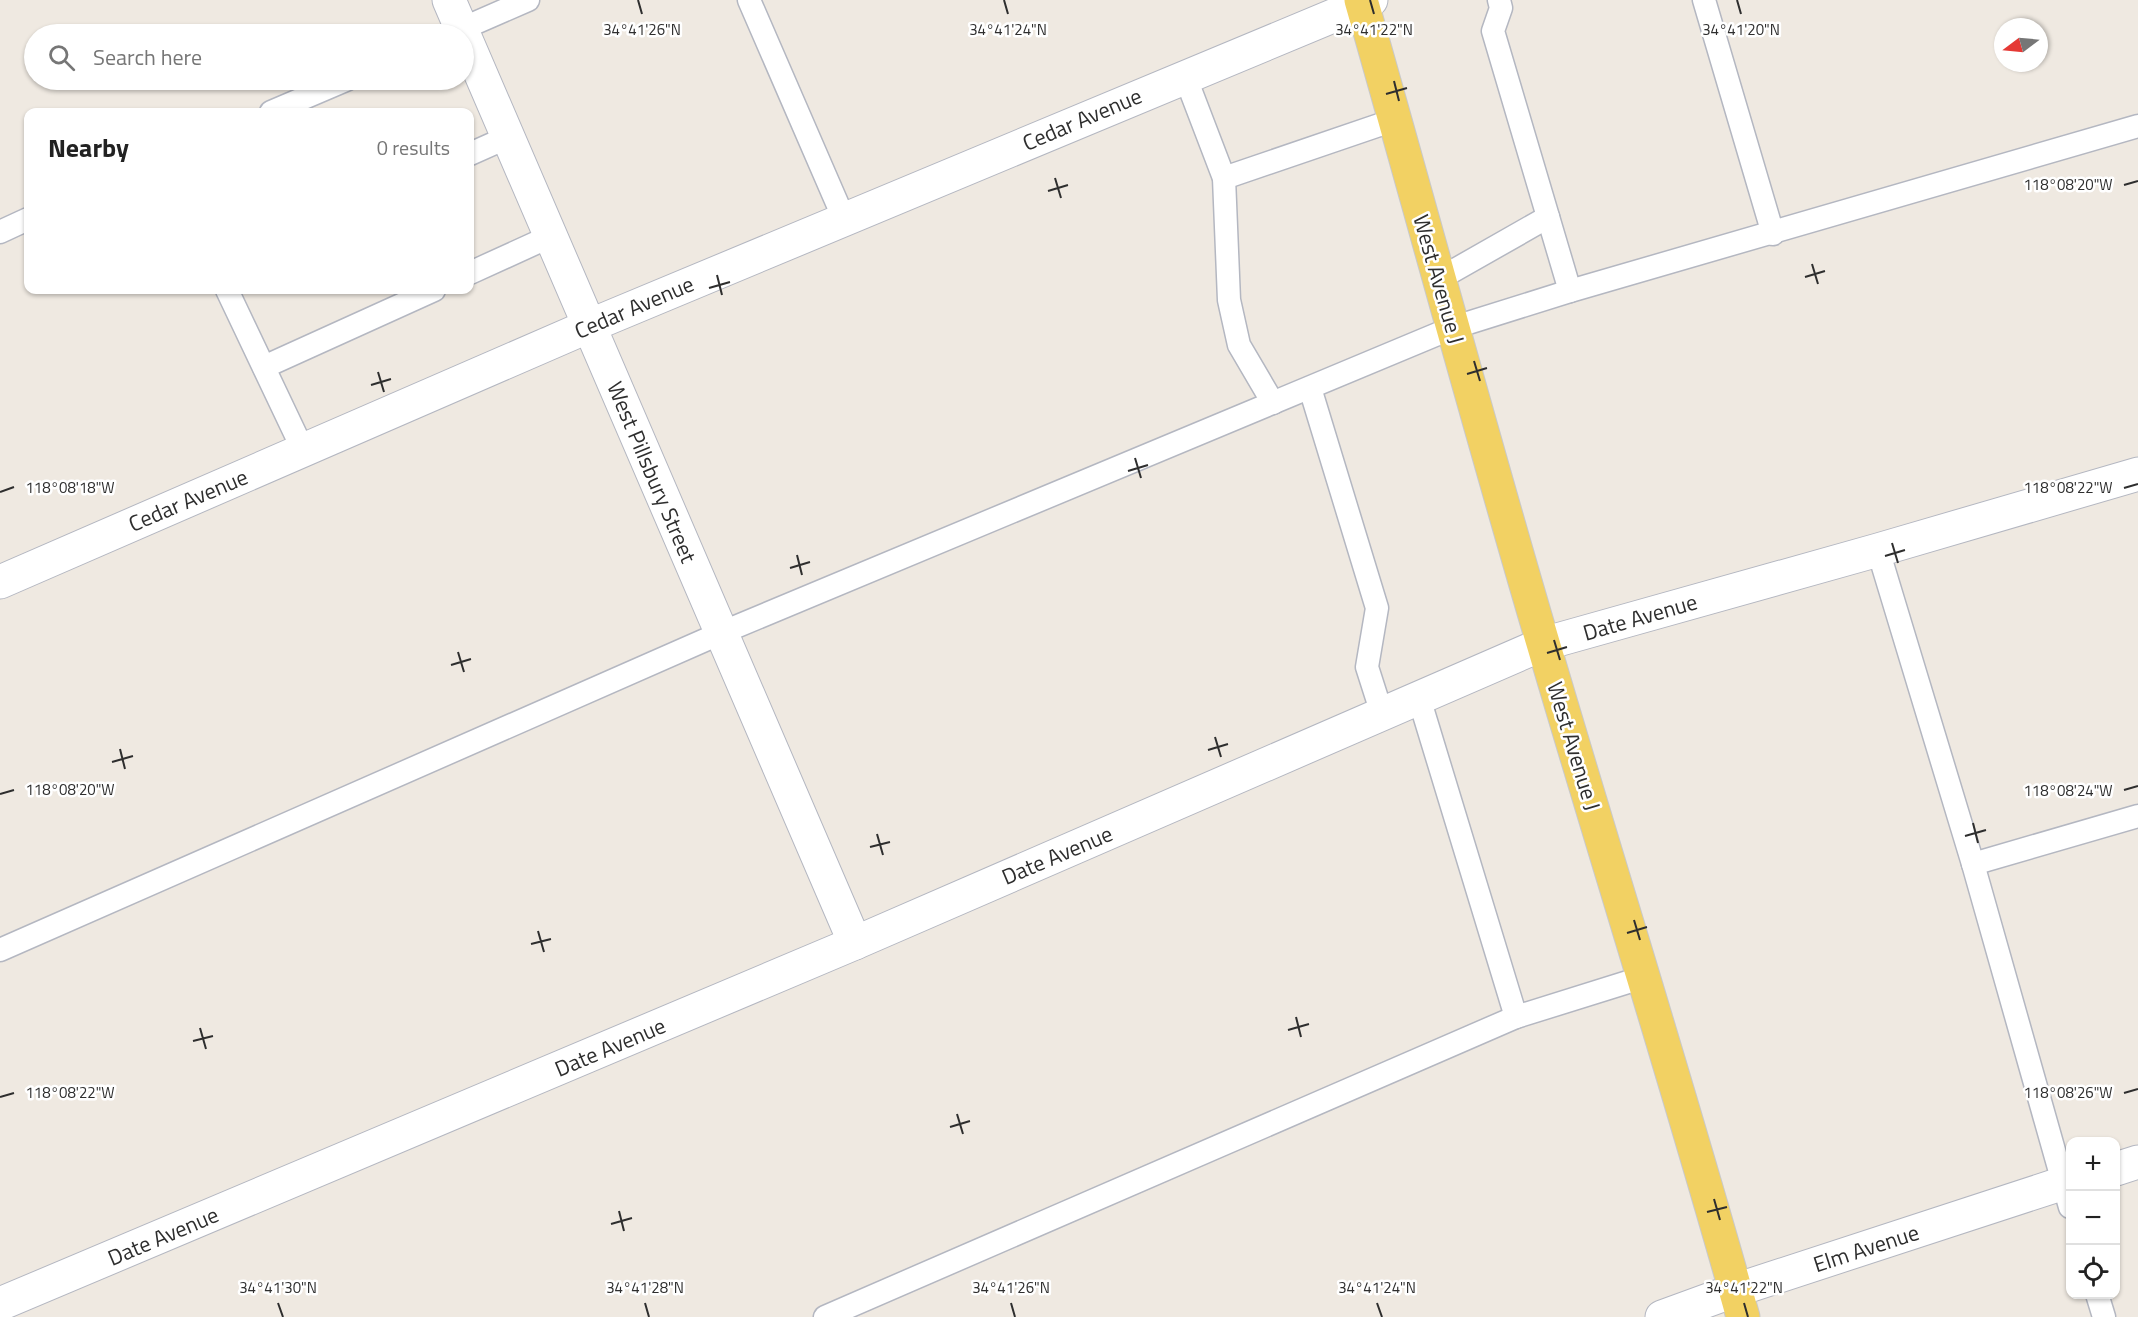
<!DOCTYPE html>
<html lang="en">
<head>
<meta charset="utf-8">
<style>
  body { margin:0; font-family:"Titillium Web",sans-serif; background:#f6f6f6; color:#222 }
  .controls { position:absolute; right:18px; bottom:18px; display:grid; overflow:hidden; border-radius:12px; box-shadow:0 2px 4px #0004 }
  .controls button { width:54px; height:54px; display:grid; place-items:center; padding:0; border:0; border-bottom:2px solid #e0e0e0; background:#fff; color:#222; font:30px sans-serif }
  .compass { position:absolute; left:1994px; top:18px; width:54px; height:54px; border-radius:50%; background:#fff; box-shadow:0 2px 4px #0004; rotate:254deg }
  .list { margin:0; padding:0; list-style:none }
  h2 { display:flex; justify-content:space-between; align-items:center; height:78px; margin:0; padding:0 24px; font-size:26px }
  h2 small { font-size:20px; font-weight:400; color:#767676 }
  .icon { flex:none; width:33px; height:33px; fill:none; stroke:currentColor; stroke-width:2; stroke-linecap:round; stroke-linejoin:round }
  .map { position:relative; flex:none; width:2138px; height:1317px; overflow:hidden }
  .search { position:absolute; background:#fff; box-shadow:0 2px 4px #0004; left:24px; top:24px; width:450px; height:66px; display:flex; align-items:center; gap:15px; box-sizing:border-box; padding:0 21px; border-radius:33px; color:#767676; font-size:22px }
  .panel { position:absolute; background:#fff; box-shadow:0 2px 4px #0004; left:24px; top:108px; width:450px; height:186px; border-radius:12px }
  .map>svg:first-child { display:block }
</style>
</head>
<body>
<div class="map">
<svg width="2138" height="1317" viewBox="0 0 2138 1317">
  <rect width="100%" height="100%" fill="#efe9e1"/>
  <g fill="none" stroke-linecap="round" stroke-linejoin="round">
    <defs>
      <g id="service">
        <path d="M 749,0 L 844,219"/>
        <path d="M 1499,0 L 1501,8 L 1493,31 L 1570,291"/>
        <path d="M 1704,0 L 1773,234"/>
        <path d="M 450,34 L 528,0"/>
        <path d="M 1185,76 L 1224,178 L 1229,300 L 1239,345 L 1273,403"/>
        <path d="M 271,112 L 346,80"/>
        <path d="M 470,154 L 508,137"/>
        <path d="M 1224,178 L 1394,120"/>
        <path d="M 0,232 L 28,219"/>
        <path d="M 470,273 L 551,236"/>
        <path d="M 1439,279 L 1548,217"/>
        <path d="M 227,290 L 303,450"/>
        <path d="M 264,367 L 434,290"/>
        <path d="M 1310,388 L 1377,608 L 1367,667 L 1382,714"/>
        <path d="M 1878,550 L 1973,864 L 2070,1207"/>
        <path d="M 1419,698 L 1516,1017"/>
        <path d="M 1973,864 L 2138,816"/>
        <path d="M 0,950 L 721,633 L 1452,328 L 1570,291 L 2138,126"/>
        <path d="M 2097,1294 L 2104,1317"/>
        <path d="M 825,1317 L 1516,1017 L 1644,977"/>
      </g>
      <g id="minor">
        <path d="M 449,0 L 855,943"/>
        <path d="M 0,582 L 589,326 L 1371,0"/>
        <path d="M 2116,1169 L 2138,1162"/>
        <path d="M 0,1304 L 855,943 L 1543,644 L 1878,550 L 2138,474"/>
        <path d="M 1662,1317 L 1736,1290 L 2070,1181"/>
      </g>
      <path id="primary" d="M 1361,0 C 1422,214 1480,430 1543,643 C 1609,868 1680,1091 1743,1317"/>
    </defs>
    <use href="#service" stroke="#b4b7c1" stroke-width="25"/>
    <use href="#minor" stroke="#b4b7c1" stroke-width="35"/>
    <use href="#primary" stroke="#c9c9c9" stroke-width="35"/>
    <use href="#service" stroke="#fff" stroke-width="22"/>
    <use href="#minor" stroke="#fff" stroke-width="33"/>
    <use href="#primary" stroke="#f2d163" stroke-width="33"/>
  </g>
  <path fill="none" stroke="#2e2e2e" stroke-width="2" d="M 638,0 L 642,14M 1004,0 L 1008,14M 1370,0 L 1374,14M 1737,0 L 1741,14M 1394,81 L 1399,101M 1386,94 L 1407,88M 1055,178 L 1061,198M 2124,185 L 2138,181M 1048,191 L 1068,185M 1812,264 L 1818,284M 717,275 L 722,295M 1805,277 L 1825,271M 709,288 L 730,282M 1474,361 L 1480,381M 378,372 L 384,392M 1467,374 L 1487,368M 371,385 L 391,379M 1135,458 L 1141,478M 1128,471 L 1148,465M 2124,488 L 2138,484M 0,492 L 14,487M 1892,543 L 1898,563M 797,555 L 802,575M 1885,556 L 1905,550M 790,568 L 810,562M 1554,640 L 1560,660M 458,652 L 464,672M 1547,653 L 1567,647M 451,665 L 471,659M 1215,737 L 1221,757M 120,749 L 125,769M 1208,750 L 1228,744M 112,762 L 133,756M 2124,790 L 2138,786M 0,794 L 14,790M 1973,823 L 1978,843M 877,834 L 883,855M 1965,836 L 1986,830M 870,847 L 890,842M 1634,920 L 1640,940M 538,931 L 544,952M 1627,933 L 1647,927M 531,944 L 551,939M 1296,1017 L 1301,1037M 200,1028 L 206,1049M 1288,1030 L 1309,1024M 193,1041 L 213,1036M 2124,1093 L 2138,1089M 0,1097 L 14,1093M 957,1114 L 963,1134M 950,1127 L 970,1121M 1714,1199 L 1720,1220M 619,1211 L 624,1231M 1707,1212 L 1727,1207M 611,1224 L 632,1218M 278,1303 L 283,1317M 645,1303 L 649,1317M 1011,1303 L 1015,1317M 1377,1303 L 1382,1317M 1744,1303 L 1748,1317"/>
  <g text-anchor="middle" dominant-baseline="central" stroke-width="5" stroke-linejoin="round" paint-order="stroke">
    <g font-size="22" fill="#2e2e2e" stroke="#fff">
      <text transform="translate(1082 119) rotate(-23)">Cedar Avenue</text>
      <text transform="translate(1439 279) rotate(74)">West Avenue J</text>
      <text transform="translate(634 307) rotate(-23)">Cedar Avenue</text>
      <text transform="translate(652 472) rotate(67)">West Pillsbury Street</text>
      <text transform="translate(188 500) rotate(-23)">Cedar Avenue</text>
      <text transform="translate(1640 617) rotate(-16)">Date Avenue</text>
      <text transform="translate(1574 746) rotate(73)">West Avenue J</text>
      <text transform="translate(1057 855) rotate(-23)">Date Avenue</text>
      <text transform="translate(610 1047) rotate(-23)">Date Avenue</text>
      <text transform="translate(163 1236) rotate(-23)">Date Avenue</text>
      <text transform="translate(1866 1248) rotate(-18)">Elm Avenue</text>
    </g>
  </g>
  <g font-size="15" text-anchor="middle" fill="#2e2e2e" stroke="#fff" stroke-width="5" stroke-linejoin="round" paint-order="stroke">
    <text x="642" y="35">34°41'26"N</text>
    <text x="1008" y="35">34°41'24"N</text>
    <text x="1374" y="35">34°41'22"N</text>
    <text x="1741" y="35">34°41'20"N</text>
    <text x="2068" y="190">118°08'20"W</text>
    <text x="70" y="493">118°08'18"W</text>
    <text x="2068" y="493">118°08'22"W</text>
    <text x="70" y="795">118°08'20"W</text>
    <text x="2068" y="796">118°08'24"W</text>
    <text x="70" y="1098">118°08'22"W</text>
    <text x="2068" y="1098">118°08'26"W</text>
    <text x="278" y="1293">34°41'30"N</text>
    <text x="645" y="1293">34°41'28"N</text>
    <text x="1011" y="1293">34°41'26"N</text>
    <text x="1377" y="1293">34°41'24"N</text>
    <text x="1744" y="1293">34°41'22"N</text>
  </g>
</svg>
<div class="controls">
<button>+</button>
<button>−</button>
<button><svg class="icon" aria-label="locate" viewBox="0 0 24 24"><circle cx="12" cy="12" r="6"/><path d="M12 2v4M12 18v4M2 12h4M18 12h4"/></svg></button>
</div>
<svg class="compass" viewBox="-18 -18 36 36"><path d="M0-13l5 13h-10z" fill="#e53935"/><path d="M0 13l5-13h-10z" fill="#767676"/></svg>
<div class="search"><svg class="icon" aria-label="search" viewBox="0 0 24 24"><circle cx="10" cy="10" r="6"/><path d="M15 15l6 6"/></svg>Search here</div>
<section class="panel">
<h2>Nearby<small>0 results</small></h2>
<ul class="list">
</ul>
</section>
</div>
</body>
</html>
